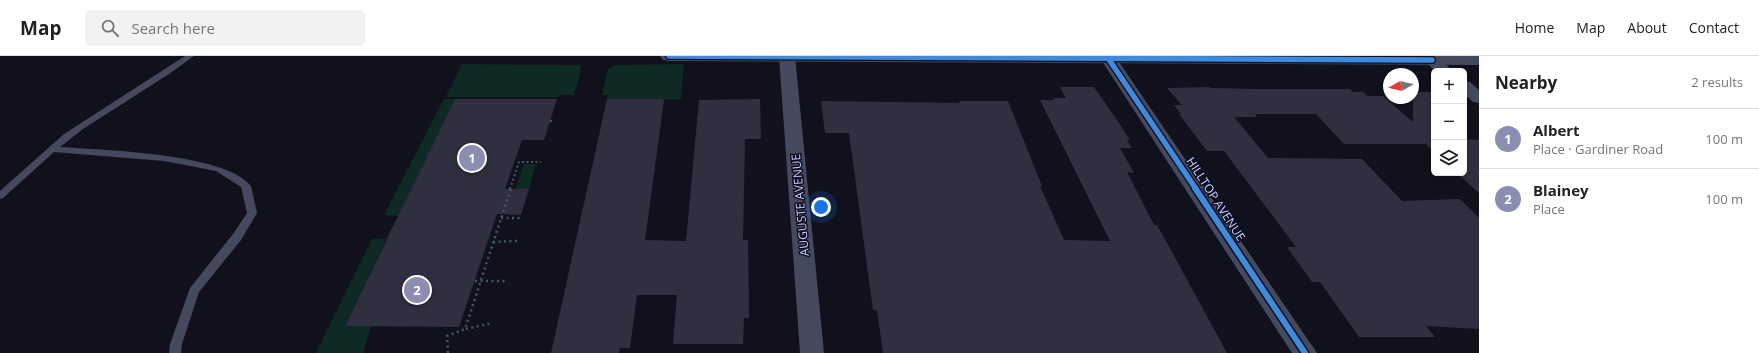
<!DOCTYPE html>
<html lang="en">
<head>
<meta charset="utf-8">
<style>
  body { margin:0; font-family:"Open Sans",sans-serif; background:#f2f2f2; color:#222 }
  .controls { position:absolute; right:12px; top:12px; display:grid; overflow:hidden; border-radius:6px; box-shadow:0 2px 6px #0003 }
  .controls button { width:36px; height:36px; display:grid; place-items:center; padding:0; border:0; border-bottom:1px solid #e0e0e0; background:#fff; color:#222; font:20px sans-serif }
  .compass { position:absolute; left:1383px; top:12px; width:36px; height:36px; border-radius:50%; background:#fff; box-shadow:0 2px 6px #0003; rotate:262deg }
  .you { position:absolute; left:821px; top:151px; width:14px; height:14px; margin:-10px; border:3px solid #fff; border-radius:50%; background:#1a73e8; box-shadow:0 0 0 6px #1a73e833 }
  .badge { display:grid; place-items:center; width:26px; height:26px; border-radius:50%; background:#8b8eb0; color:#fff; font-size:13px; font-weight:700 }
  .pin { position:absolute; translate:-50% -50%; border:2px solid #fff; box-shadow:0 1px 4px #0006 }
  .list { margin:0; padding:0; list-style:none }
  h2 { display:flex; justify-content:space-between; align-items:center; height:52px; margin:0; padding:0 16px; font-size:17px }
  h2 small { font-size:13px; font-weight:400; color:#767676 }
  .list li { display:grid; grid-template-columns:26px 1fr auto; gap:12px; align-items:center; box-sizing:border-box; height:60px; padding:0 16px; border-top:1px solid #e0e0e0 }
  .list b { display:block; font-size:15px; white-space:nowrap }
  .list p { margin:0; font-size:13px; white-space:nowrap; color:#767676 }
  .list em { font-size:13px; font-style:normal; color:#767676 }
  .icon { flex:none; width:22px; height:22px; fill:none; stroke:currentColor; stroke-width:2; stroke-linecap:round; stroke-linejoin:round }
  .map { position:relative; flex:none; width:1479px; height:297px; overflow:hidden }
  header { display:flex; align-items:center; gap:24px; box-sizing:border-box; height:56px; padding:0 20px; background:#fff; border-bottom:1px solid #e0e0e0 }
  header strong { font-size:19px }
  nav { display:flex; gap:22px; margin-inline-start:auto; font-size:14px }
  .search { width:280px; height:36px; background:#f2f2f2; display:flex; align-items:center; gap:10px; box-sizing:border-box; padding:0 14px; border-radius:6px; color:#767676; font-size:15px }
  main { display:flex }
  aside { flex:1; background:#fff }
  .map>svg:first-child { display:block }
</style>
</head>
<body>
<header>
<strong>Map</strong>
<div class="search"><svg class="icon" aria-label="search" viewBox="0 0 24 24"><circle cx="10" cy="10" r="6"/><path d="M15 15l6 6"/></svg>Search here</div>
<nav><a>Home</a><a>Map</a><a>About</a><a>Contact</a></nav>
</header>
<main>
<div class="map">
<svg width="1479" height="297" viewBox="0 0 1479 297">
  <rect width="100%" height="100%" fill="#11111d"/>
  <g fill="#0f2924">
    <path d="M 462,8 L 580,9 L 581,15 L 574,39 L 559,39 L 558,41 L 446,41 Z"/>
    <path d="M 684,8 L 681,43 L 607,43 L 608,39 L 602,39 L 608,13 L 615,9 Z"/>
    <path d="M 444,43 L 455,43 L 405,147 L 409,183 L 386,184 L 345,270 L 371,270 L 363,297 L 316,297 L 372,183 L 386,183 L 398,160 L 384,159 Z"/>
    <path d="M 524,108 L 536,108 L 529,133 L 515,133 Z"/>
  </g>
  <g fill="#2f2f3f">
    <path d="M 1060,31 L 1094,31 L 1115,61 L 1130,84 L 1127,84 L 1132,92 L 1120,92 L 1134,117 L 1127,116 L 1154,169 L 1157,169 L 1166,185 L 1227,297 L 883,297 L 877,254 L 873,254 L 849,77 L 825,77 L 821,45 L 960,47 L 959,45 L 1008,45 L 1042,130 L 1040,130 L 1064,184 L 1110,185 L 1040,44 L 1054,44 L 1053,42 L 1066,42 Z"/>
    <path d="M 1209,31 L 1211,32 L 1258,33 L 1350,33 L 1353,36 L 1363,36 L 1367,40 L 1383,40 L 1413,66 L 1413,36 L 1434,36 L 1434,96 L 1426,88 L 1344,88 L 1316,58 L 1255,58 L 1257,61 L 1234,61 L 1268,102 L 1362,103 L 1402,145 L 1460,143 L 1479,162 L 1479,273 L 1426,270 L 1435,281 L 1359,281 L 1320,226 L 1312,226 L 1287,191 L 1296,191 L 1224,95 L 1207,95 L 1179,58 L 1181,58 L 1174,49 L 1182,49 L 1167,32 Z"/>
    <path d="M 455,43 L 557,43 L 544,84 L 522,84 L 505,133 L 529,133 L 521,159 L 497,158 L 459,271 L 345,270 Z"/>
    <path d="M 607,43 L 663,43 L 664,44 L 645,184 L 686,185 L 699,44 L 760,43 L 761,83 L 745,83 L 743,184 L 748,184 L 749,262 L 744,262 L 743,288 L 673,288 L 677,239 L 637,239 L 630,292 L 620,292 L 619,297 L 551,297 Z"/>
    <path d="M 1464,83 L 1479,84 L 1479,137 L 1457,117 L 1464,117 Z"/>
  </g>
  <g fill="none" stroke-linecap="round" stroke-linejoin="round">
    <g stroke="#445860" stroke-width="2" stroke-dasharray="2 2.5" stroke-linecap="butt">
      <path d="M 550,65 L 553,65"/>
      <path d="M 510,133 L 519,106 L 541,106"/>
    </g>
    <g stroke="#445860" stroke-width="2.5" stroke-dasharray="2 3.5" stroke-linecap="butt">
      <path d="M 501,162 L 523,162"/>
      <path d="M 493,186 L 517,185"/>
      <path d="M 475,225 L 505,225"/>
      <path d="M 466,273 L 492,267"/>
      <path d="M 448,297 L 447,280 L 465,273 L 511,132"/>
    </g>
    <path fill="#45495e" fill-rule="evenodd" d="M 185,0 L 194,0 L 169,18 L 83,73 L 60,91 C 101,94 226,97 251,130 L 257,157 L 241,184 L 199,236 L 182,288 L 181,297 L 169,297 L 170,288 L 190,232 L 233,178 L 247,157 L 241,131 L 216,115 L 164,105 L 54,96 L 3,142 L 0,143 L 0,135 L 64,78 Z"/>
    <g fill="#45495e" fill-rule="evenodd">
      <path d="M 779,0 L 795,0 L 824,297 L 800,297 Z"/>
      <path d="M 1101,0 L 1115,0 L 1317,297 L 1292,297 L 1100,2 Z"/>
      <path d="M 1426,1 L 1438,1 L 1453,15 L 1435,15 L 1424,4 Z"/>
      <path d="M 1464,25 L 1470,26 L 1479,34 L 1479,47 L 1473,46 L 1464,38 Z"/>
    </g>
    <path fill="#45495e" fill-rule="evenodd" d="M 660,0 L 1479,0 L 1479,9 L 669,5 L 663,4 Z"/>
    <defs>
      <g id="cycleway-far1">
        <path d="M 669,0 L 1432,4"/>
        <path d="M 1108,2 L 1196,133"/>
      </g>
      <path id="cycleway" d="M 1195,132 L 1305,297"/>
    </defs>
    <use href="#cycleway-far1" stroke="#0c0d22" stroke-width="8"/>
    <use href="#cycleway" stroke="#0c0d22" stroke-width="9"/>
    <use href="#cycleway-far1" stroke="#408adc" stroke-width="5.5"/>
    <use href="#cycleway" stroke="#408adc" stroke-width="6"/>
  </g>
  <g text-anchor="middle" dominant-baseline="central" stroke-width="3" stroke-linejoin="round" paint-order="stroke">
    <g font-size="12" fill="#cdd2ff" stroke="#0c0d22">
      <text transform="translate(1216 143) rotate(57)">HILLTOP AVENUE</text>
      <text transform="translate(800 149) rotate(-95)">AUGUSTE AVENUE</text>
    </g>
  </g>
</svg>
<div class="controls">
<button>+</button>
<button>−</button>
<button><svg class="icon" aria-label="layers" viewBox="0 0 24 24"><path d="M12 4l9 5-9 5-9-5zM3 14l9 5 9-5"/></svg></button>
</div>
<svg class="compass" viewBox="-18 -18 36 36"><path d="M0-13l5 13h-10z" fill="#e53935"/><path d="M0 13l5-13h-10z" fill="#767676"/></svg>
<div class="you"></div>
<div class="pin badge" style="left:472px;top:102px">1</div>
<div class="pin badge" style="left:417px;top:234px">2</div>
</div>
<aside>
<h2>Nearby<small>2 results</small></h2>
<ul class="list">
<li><span class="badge">1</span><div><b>Albert</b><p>Place · Gardiner Road</p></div><em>100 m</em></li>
<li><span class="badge">2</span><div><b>Blainey</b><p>Place</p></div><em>100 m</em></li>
</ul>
</aside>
</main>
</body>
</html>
